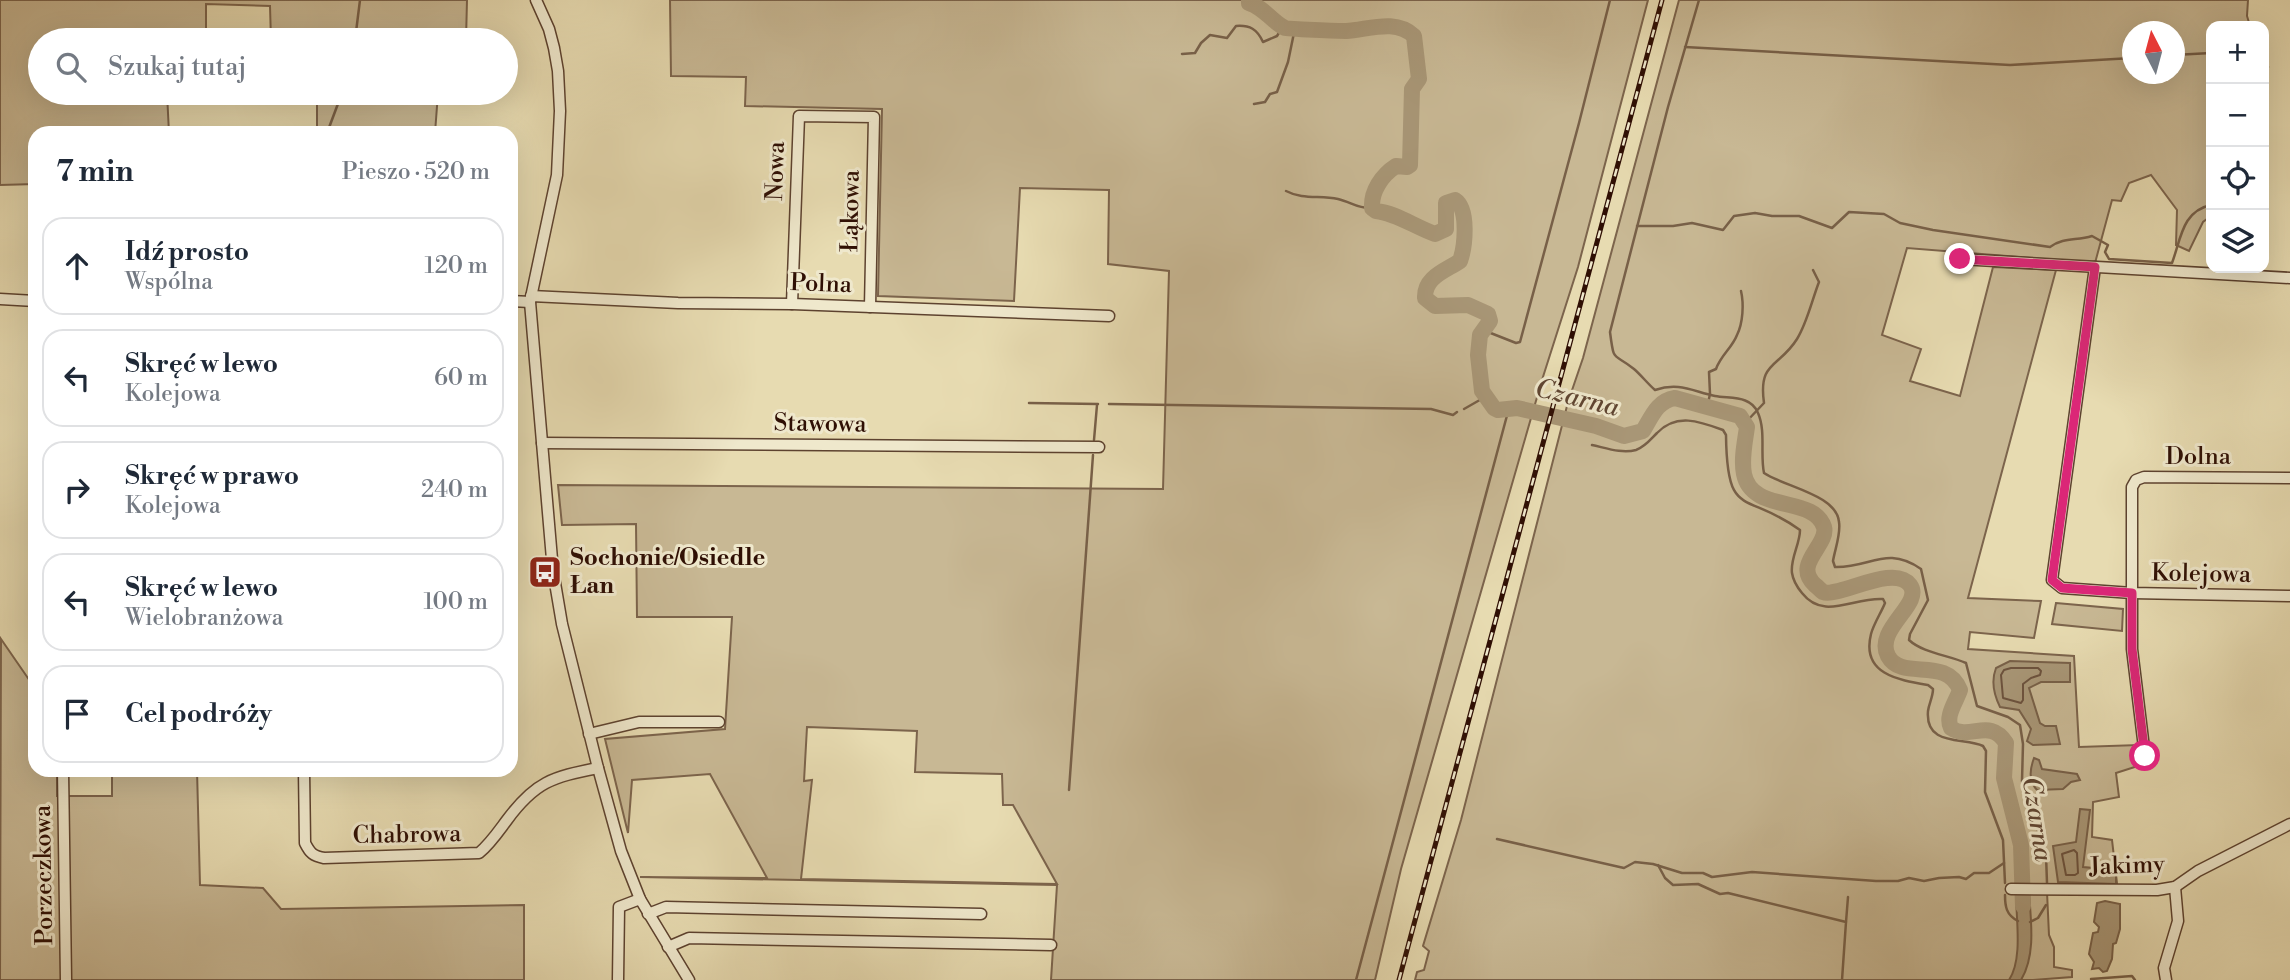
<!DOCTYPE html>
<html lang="pl">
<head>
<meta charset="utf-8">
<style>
  body { margin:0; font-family:"Libre Bodoni",serif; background:#f6f6f7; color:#1f2937 }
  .controls { position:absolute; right:21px; top:21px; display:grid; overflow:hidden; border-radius:14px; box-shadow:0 7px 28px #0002 }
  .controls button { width:63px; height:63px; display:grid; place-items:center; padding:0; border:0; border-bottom:2px solid #e0e1e3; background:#fff; color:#1f2937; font:35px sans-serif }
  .compass { position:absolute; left:2122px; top:21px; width:63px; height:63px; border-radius:50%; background:#fff; box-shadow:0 7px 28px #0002; rotate:354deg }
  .stop { position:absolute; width:21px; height:21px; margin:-16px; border:5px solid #db2777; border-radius:50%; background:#fff }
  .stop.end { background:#db2777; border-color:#fff; box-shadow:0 2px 7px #0008 }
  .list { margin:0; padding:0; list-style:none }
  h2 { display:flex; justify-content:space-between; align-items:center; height:91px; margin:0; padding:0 28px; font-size:30px }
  h2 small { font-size:23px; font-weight:400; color:#747a83 }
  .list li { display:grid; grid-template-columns:46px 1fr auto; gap:21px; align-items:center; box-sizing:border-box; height:98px; margin:0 14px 14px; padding:0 14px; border:2px solid #e0e1e3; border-radius:21px }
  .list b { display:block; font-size:26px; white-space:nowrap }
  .list p { margin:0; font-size:23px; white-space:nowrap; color:#747a83 }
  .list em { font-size:23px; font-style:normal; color:#747a83 }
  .icon { flex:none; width:38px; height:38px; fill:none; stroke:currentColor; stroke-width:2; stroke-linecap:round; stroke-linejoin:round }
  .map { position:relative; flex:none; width:2290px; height:980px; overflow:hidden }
  .search { position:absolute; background:#fff; box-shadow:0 7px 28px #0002; left:28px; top:28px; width:490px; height:77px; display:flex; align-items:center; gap:18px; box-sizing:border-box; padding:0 24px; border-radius:38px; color:#747a83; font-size:26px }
  .panel { position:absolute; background:#fff; box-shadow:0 7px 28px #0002; left:28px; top:126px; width:490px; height:651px; border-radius:21px }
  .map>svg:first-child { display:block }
</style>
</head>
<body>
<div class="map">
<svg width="2290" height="980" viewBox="0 0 2290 980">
  <rect width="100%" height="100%" fill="#e7dbb1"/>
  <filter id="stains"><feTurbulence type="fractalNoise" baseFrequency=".00286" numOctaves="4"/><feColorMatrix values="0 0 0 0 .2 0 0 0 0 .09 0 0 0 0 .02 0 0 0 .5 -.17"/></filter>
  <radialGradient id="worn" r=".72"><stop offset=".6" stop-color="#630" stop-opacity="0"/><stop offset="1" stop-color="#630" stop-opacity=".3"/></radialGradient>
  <g fill="#c8b894" stroke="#7c644c" stroke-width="2" fill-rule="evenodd">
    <path d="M 0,0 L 467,0 L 466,40 L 271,40 L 270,6 L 206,4 L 206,40 L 40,40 L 40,93 L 167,93 L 169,133 L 35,133 L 35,184 L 0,185 Z"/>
    <path d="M 670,0 L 1648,0 L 1578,267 L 1542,380 L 1401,869 L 1375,980 L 1051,980 L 1057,885 L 640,877 L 767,878 L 710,774 L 632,780 L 628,833 L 605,739 L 725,729 L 732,617 L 637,617 L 636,524 L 562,525 L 558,485 L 1163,489 L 1169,271 L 1108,264 L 1109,190 L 1020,188 L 1014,301 L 878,296 L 882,109 L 745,106 L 746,77 L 671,76 ZM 807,727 L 917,731 L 915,772 L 1002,774 L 1003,805 L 1013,805 L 1057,884 L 801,879 L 812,780 L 804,781 Z"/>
    <path d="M 1679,0 L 2248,0 L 2247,16 L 2250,26 L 2211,26 L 2211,216 L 2203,222 L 2189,251 L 2176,245 L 2177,210 L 2151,175 L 2129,183 L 2121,201 L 2112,200 L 2095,263 L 1907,248 L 1882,335 L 1921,349 L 1910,381 L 1960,396 L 1993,267 L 2056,270 L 1968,598 L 2041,601 L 2034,638 L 1970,632 L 1968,649 L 2074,656 L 2079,747 L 2139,745 L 2141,765 L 2116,773 L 2119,797 L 2093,802 L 2092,837 L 2112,840 L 2118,892 L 2047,892 L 2049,935 L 2054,947 L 2054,967 L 2072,970 L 2072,977 L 2033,980 L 1415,980 L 1417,972 L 1424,970 L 1429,951 L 1423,946 L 1461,820 L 1568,402 L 1583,358 ZM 2132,32 L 2174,32 L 2174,74 L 2132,74 Z"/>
    <path d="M 317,93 L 438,93 L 435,133 L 265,133 L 264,128 L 317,127 Z"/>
    <path d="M 2056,603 L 2123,609 L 2122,631 L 2052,624 Z"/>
    <path d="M 1,639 L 32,684 L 33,707 L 29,730 L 35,731 L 35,770 L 57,770 L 57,796 L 112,796 L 112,770 L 197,770 L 200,885 L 263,888 L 281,909 L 524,905 L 524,980 L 0,980 Z"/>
  </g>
  <g fill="#a89676" stroke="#786048" stroke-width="2">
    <path d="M 2010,661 L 2070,663 L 2070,682 L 2041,682 L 2029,688 L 2040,723 L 2045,726 L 2056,726 L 2060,744 L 2033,745 L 2027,741 L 2031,729 L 2019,710 L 2000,707 C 1994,695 1991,681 1996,668 Z"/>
    <path d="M 2034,758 L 2039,760 L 2042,769 L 2077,774 L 2080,780 L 2071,782 L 2063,789 L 2037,790 C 2028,780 2030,769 2034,758 Z"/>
    <path d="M 2080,809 L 2090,810 L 2083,867 L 2116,870 L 2116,884 L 2058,882 L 2053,846 L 2076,842 Z"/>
    <path d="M 2016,893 L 2029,893 C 2031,921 2036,955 2021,980 L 2009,980 C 2023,959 2016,919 2016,893 Z"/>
    <path d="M 2105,901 L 2120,904 L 2120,929 L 2116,943 L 2113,944 L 2112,959 L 2107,971 L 2103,972 L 2099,968 L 2092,969 L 2094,962 L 2089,954 L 2093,933 L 2098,932 L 2099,927 L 2094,922 L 2097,903 Z"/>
  </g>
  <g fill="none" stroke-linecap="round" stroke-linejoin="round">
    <g stroke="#6c523d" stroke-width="2">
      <path d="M 2011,668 L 2038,668 L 2041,671 L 2040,675 L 2031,678 L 2023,684 L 2023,700 L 2021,703 L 2003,698 L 2001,675 L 2004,670 Z"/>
      <path d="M 2074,850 L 2077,853 L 2078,873 L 2075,875 L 2066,875 L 2062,854 Z"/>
    </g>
    <g stroke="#786048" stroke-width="2.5">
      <path d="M 1699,0 L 1668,107 L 1610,332 C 1614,364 1613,352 1634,369 C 1641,375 1648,384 1655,390 C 1679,382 1692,391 1715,396 C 1730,399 1751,395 1758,413 C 1766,431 1760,454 1764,473 C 1785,487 1837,495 1839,522 C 1841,534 1835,549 1833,561 L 1835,567 C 1871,568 1886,545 1921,569 L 1928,600 L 1910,634 L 1909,640 C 1923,653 1948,655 1966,663 L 1977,706 L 2008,717 L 2020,725 L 2023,744 L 2022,781 L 2046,855 L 2047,883"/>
      <path d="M 355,40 L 360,0"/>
      <path d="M 1685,47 L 2010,65 L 2132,58"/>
      <path d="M 1182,54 L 1195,53 L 1201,43 L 1210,35 L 1227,38 L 1236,26 C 1250,25 1257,29 1263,42 L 1277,36 L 1283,26"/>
      <path d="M 2174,55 L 2211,53"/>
      <path d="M 2264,81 L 2268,67"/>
      <path d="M 1254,104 L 1265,102 L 1270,94 L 1277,92 L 1288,62 L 1295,28"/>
      <path d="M 327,133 L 342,93"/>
      <path d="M 1286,191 C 1303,200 1320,195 1338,199 C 1351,202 1358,209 1372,208"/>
      <path d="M 1637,226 L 1673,226 L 1692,223 L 1723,230 L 1734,216 L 1755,213 L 1772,216 L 1799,216 L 1832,228 L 1849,212 L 1884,214 L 1900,223 L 1933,230 L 2050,247 C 2064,237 2076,241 2092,236 L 2108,245 L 2105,252 L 2109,259 L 2172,263 C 2181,239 2182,211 2211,205"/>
      <path d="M 1483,330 L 1516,343 L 1520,342 L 1579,123 L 1610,0"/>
      <path d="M 1029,403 L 1098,404"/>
      <path d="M 1109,404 L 1431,409 L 1453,415 L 1457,412"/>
      <path d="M 1707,408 L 1710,394 L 1709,372 L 1716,369 C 1721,355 1732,348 1737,335 C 1743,323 1744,304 1741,291"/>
      <path d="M 1464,409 L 1485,397"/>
      <path d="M 1746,422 L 1764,403 C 1758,361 1779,368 1797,339 C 1807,323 1812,300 1819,282 L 1813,270"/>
      <path d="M 1094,440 L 1097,405"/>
      <path d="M 1592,445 C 1606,448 1622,454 1636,450 C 1645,447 1651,439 1657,433 C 1676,413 1699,421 1723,430 L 1726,435 C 1727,521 1745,490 1800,530 C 1800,544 1790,559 1792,573 C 1793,580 1797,587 1802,593 C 1824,621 1853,597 1883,599 L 1885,603 C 1881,613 1874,623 1871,634 C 1861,674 1898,680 1928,685 L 1933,689 C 1933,697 1929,703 1928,711 C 1925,747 1964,737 1983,746 L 1986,751 L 1985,792 L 2003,840 L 2005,883"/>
      <path d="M 1069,790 L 1093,455"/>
      <path d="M 1497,839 L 1624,868 L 1635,862 L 1653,864 L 1682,873 L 1703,873 L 1712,877 L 1752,872 L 1876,881 L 1898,881 L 1909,878 L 1924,881 L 1939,878 L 1959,877 L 1966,879 L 1974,873 L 1989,873 L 2004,863"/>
      <path d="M 1658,865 L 1665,878 L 1673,885 L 1698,884 L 1720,894 L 1728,893 L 1846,922 L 1842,980"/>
      <path d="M 2005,895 C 2005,906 2006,915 2018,921"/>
      <path d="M 1846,922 L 1848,897"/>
      <path d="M 2030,922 L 2038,918 L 2046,905"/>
      <path d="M 2091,979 L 2132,976 L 2135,980"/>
      <path d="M 1356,980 L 1509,408"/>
    </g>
    <path stroke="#a89676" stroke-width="16" d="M 1249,0 L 1249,3 C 1265,8 1272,22 1285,28 C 1288,29 1339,31 1346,31 C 1368,30 1395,18 1414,36 L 1419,79 L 1412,89 L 1410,165 L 1407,167 L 1396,166 C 1382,175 1371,191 1372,208 L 1376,211 C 1396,213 1415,227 1435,234 L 1446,229 L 1446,203 L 1455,200 C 1469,209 1465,247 1460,261 C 1445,271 1424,277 1425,298 L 1435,306 L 1468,305 L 1488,314 L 1490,321 L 1480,335 L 1478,355 L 1482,391 L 1494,408 L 1498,410 L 1517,408 L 1596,426 L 1624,436 L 1643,431 C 1652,416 1657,401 1675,398 L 1740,416 L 1747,427 C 1745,442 1741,459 1744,474 C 1752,514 1814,495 1824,527 C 1829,545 1792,564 1815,585 C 1818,587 1820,590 1823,592 C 1839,598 1894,563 1910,585 C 1924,604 1874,629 1888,656 C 1902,682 1946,655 1960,690 C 1956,702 1945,716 1951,728 C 1970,741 1990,717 2006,743 L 2004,778 L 2021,845 L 2023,906"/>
    <defs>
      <g id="street">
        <path d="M 536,0 L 549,29 L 554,48 L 558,71 L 560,111 L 557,175 L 530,302 L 553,571 L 562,624 L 598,768 L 621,851 L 640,899 L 689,980"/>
        <path d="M 1960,259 L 2290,278"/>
        <path d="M 2095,267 L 2052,580 L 2062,588 L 2132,593 L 2290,596"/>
        <path d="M 531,296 L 678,303 L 792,304 L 1109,316"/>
        <path d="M 0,299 L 35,301"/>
        <path d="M 511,301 L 530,302"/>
        <path d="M 792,304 L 799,116 L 874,117 L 870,307"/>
        <path d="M 542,443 L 1099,447"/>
        <path d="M 589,734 L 639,722 L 719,722"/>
        <path d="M 2145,756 L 2132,649 L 2132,487 L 2136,480 L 2144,477 L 2290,478"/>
        <path d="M 63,770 L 66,980"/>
        <path d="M 304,770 L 305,843 C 310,853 313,856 324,858 L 479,853 C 490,844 498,832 507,820 C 535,782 552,777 598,768"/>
        <path d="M 2011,889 L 2157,890 L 2175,887 L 2198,871 L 2290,824"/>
        <path d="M 648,914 L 666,907 L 981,914"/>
        <path d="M 668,947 L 689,938 L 1051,945"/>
        <path d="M 618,980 L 619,907 L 640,899"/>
        <path d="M 2166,980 L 2164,968 L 2178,921 L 2175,887"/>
      </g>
    </defs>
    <use href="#street" stroke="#5d422f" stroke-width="13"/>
    <use href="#street" stroke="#efe8cc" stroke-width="10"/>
    <defs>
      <path id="rail" d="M 1399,980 L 1662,0"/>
    </defs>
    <use href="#rail" stroke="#2f0f04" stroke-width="5"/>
    <use href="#rail" stroke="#efe8cc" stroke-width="2.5" stroke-dasharray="8" stroke-linecap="butt"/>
  </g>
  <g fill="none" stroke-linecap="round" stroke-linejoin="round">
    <path stroke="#db2777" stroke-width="9" d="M 1960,259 L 2095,267 L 2052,580 L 2062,588 L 2132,593 L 2132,649 L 2145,756"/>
  </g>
  <defs>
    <symbol id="bus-square" viewBox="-11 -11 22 22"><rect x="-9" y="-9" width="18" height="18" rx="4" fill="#8f2418" stroke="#efe8cc"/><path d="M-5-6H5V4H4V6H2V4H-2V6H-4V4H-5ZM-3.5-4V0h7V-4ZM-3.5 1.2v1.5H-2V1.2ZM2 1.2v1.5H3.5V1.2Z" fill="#fff"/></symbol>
  </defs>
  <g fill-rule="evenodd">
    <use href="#bus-square" x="526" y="553" width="38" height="38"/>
  </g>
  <g text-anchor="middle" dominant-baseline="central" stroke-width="6" stroke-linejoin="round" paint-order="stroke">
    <g font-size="24" fill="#2f0f04" stroke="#efe8cc">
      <text transform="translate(776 171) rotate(-88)">Nowa</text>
      <text transform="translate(851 211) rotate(-89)">Łąkowa</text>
      <text transform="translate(821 284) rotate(2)">Polna</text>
      <text transform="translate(820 424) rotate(1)">Stawowa</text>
      <text x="2198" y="457">Dolna</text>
      <text transform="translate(2201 574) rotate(1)">Kolejowa</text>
      <text transform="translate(407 835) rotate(-1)">Chabrowa</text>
      <text transform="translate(2127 866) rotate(-2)">Jakimy</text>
      <text transform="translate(44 875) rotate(-91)">Porzeczkowa</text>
    </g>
    <g font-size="24" font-weight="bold" fill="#2f0f04" stroke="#efe8cc" text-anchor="start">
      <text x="570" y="558">Sochonie/Osiedle<tspan x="570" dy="28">Łan</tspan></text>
    </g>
    <g font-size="26" font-style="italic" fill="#5f4532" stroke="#efe8cc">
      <text transform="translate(1577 398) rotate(14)">Czarna</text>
      <text transform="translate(2037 819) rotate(81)">Czarna</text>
    </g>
  </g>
  <rect width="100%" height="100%" filter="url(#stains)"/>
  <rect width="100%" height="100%" fill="url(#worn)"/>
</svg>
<div class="controls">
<button>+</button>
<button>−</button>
<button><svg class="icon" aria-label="locate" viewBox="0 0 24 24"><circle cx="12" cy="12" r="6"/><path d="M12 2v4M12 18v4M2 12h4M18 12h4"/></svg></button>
<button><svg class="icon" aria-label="layers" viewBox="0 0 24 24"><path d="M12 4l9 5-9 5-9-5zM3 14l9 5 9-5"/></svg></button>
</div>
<svg class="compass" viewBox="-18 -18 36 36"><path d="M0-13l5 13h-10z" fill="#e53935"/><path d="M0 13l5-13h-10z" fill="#747a83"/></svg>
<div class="stop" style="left:2145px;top:756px"></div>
<div class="stop end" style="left:1960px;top:259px"></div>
<div class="search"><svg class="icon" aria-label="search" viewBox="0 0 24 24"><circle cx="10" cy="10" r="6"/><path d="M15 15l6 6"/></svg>Szukaj tutaj</div>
<section class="panel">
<h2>7 min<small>Pieszo · 520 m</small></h2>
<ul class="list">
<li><svg class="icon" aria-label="ahead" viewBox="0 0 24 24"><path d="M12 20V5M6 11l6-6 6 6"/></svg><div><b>Idź prosto</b><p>Wspólna</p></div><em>120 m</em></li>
<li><svg class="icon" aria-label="left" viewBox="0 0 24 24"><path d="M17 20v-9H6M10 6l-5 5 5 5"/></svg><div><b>Skręć w lewo</b><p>Kolejowa</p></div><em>60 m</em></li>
<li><svg class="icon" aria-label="right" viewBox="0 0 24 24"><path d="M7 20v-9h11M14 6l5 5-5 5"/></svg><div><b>Skręć w prawo</b><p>Kolejowa</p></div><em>240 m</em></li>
<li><svg class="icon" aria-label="left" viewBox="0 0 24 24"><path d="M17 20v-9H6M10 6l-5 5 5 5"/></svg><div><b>Skręć w lewo</b><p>Wielobranżowa</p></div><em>100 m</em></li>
<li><svg class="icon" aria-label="arrive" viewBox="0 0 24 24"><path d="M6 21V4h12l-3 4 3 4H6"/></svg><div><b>Cel podróży</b></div></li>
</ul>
</section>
</div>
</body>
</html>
